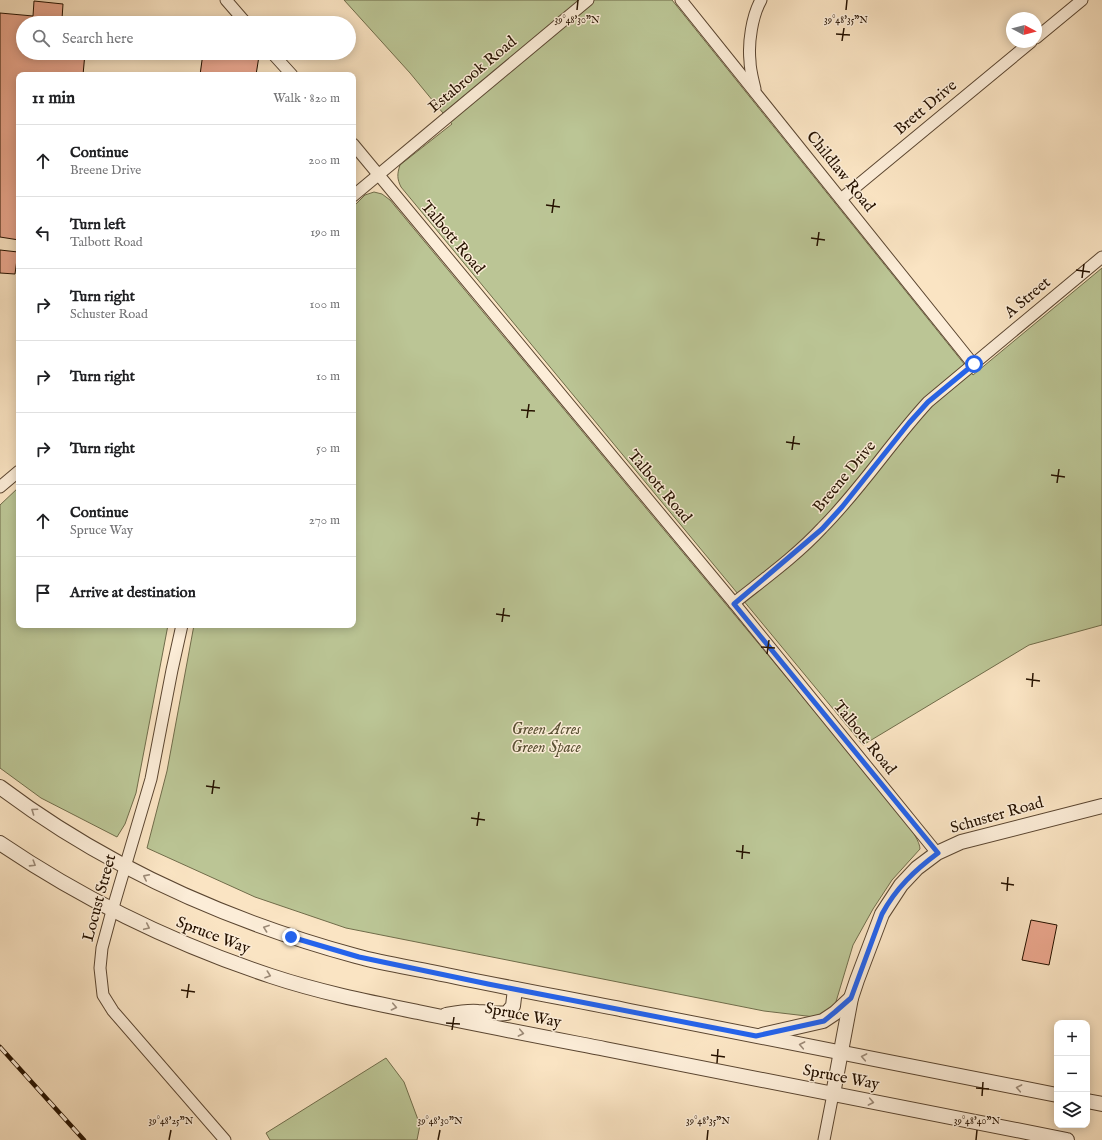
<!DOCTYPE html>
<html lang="en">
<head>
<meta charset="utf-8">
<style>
  body { margin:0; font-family:"IM FELL English",serif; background:#f2f2f2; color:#202124 }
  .controls { position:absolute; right:12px; bottom:12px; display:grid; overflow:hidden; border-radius:8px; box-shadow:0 2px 10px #0003 }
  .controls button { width:36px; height:36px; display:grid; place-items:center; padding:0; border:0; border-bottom:1px solid #e0e0e0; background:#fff; color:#202124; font:20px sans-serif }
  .compass { position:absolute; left:1006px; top:12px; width:36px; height:36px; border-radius:50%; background:#fff; box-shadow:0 2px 10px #0003; rotate:97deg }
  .stop { position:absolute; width:12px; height:12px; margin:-9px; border:3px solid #2563eb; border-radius:50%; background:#fff }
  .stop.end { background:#2563eb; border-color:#fff; box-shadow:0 1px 4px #0008 }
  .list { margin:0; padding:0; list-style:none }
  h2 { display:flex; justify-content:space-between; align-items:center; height:52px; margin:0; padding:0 16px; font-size:17px }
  h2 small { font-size:13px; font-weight:400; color:#757577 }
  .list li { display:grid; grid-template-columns:26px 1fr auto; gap:12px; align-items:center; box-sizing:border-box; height:72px; padding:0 16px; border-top:1px solid #e0e0e0 }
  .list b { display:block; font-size:15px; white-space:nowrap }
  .list p { margin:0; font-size:13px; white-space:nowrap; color:#757577 }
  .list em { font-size:13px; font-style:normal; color:#757577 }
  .icon { flex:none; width:22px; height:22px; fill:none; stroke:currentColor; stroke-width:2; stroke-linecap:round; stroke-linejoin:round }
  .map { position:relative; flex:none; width:1102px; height:1140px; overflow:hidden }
  .search { position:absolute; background:#fff; box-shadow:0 2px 10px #0003; left:16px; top:16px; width:340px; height:44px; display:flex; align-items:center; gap:10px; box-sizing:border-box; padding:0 14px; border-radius:22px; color:#757577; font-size:15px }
  .panel { position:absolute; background:#fff; box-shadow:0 2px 10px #0003; left:16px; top:72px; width:340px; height:556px; border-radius:8px }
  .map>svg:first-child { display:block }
</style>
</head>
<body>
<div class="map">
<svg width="1102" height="1140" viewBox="0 0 1102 1140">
  <rect width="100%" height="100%" fill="#fae4c3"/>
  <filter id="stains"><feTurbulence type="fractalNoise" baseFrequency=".005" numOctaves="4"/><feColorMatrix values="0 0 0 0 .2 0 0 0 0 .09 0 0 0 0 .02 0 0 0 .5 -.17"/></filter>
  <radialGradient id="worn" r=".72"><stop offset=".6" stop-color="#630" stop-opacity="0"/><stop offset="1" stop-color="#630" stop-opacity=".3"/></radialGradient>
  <g fill="#bbc595" stroke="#706c4a">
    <path d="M 344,0 L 672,0 L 973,375 L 1102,268 L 1102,625 L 1029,645 L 863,745 L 401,187 C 397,179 397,174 400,165 L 452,124 L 410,73 Z"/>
    <path d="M 374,192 L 382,194 L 390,200 L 876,785 C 886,797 920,835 920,849 L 892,880 L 873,909 L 853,945 L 835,1005 L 826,1013 L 815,1017 L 764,1011 L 346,928 L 255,897 L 147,848 L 167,771 L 194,625 L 353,625 L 353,207 L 365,195 Z"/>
    <path d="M 19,487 L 19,625 L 168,625 L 136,793 L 125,824 L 117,837 L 41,798 L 0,768 L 0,505 Z"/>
    <path d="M 386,1058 L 404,1082 L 420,1125 L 417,1140 L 270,1140 L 266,1133 Z"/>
  </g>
  <g fill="#eba88f" stroke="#261200">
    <path d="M 34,1 L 63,4 L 62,19 L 88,22 L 88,23 L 23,23 L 23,53 L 85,53 L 83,75 L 19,75 L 19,240 L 0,237 L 0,13 L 33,16 Z"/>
    <path d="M 203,53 L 236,53 L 259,56 L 256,75 L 200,75 Z"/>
    <path d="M 0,250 L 18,252 L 15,274 L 0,273 Z"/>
    <path d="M 1031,920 L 1057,925 L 1049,965 L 1022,960 Z"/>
  </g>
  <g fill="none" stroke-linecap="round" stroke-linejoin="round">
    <defs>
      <g id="minor">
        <path d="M 226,0 L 246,23"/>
        <path d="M 681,0 L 973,364"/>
        <path d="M 1036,38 L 1082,0"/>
        <path d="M 272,53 L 292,75"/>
        <path d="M 755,89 C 753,80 750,70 750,61 C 748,43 752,16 761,0"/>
        <path d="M 353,144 L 734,603 L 937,853"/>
        <path d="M 353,196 L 588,0"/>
        <path d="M 841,199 L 1031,42"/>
        <path d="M 0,487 L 19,471"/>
        <path d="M 734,603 C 764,579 796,556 822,528 C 861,489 891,442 928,402 L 1102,257"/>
        <path d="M 182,625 L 172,670 L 151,779 L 112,911 L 102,948 L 100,968 L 103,995 L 113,1011 L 225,1140"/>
        <path d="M 824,1140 L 833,1094"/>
      </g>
      <g id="tertiary">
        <path d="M 0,787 C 106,867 228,921 356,956 C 381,963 407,967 432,972 C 498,986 564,998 630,1011 C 772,1039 915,1067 1057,1095"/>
        <path d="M 0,843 C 84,900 175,944 271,976 C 319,992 369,1002 418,1012 C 480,1025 543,1037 605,1049 C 759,1080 913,1110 1067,1140"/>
        <path d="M 446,1015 C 457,1013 467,1011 478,1012 C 488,1012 497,1015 507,1013 L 513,1006 L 515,989"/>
        <path d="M 762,1035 L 823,1021 L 835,1013 L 851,998"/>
        <path d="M 833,1094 L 851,998 L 857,980 L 882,914 L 901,885 L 917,868 L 937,853 L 961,842 L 1102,806"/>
        <path d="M 1087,1101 L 1102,1104"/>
      </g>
    </defs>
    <use href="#minor" stroke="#5b4631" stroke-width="13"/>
    <use href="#tertiary" stroke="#5b4631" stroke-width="16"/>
    <use href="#minor" stroke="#fcedd8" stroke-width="11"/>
    <use href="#tertiary" stroke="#fcedd8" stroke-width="14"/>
    <defs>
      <path id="rail" d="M 0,1047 L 84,1140"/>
    </defs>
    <use href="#rail" stroke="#261200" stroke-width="4.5"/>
    <use href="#rail" stroke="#fcedd8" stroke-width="3" stroke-dasharray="9" stroke-linecap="butt"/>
  </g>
  <defs><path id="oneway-chevron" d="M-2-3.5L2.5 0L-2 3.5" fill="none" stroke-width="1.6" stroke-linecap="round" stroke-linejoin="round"/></defs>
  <g stroke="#9c8a77">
    <use href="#oneway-chevron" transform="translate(34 811) rotate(-145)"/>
    <use href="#oneway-chevron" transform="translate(33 864) rotate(32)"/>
    <use href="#oneway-chevron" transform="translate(146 877) rotate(-153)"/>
    <use href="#oneway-chevron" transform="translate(147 927) rotate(25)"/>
    <use href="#oneway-chevron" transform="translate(266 928) rotate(-160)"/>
    <use href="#oneway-chevron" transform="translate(268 975) rotate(19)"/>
    <use href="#oneway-chevron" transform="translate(394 1007) rotate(12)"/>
    <use href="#oneway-chevron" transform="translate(521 1033) rotate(11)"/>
    <use href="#oneway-chevron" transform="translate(802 1045) rotate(-169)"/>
    <use href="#oneway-chevron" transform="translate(864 1057) rotate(-169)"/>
    <use href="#oneway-chevron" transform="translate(1019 1088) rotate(-169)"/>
    <use href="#oneway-chevron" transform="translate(871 1102) rotate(11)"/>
  </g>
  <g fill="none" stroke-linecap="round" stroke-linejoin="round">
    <path stroke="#2563eb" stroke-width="5" d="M 291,937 L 359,957 L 488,984 L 756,1036 L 824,1021 L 835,1012 L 851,998 L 882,914 C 896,888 915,870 938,853 L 734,604 L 822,529 L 842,507 L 909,423 L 928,402 L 974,364"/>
  </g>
  <path fill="none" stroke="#261200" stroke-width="1.5" d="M 577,10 L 578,0M 846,10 L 847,0M 836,34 L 850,35M 842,41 L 844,28M 546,205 L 560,207M 552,213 L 554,199M 811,238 L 825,240M 817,246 L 819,232M 1076,270 L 1090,272M 1082,278 L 1084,264M 521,410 L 535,411M 527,418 L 529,404M 786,442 L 800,444M 792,450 L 794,436M 1051,475 L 1065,477M 1057,483 L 1059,469M 496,614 L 510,616M 502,622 L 504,608M 761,647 L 775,648M 767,654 L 769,640M 1026,679 L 1040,681M 1032,687 L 1033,673M 206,786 L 220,788M 212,794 L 214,780M 471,818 L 485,820M 477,826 L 479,812M 736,851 L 750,853M 742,859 L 743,845M 1001,883 L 1014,885M 1007,891 L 1008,877M 181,990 L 195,992M 187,998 L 189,984M 446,1023 L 460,1024M 452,1030 L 454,1017M 711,1055 L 725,1057M 717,1063 L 718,1049M 976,1088 L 989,1089M 982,1096 L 983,1082M 169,1140 L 171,1130M 438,1140 L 440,1130M 707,1140 L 708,1130M 976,1140 L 977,1130"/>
  <g text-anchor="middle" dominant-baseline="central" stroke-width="3" stroke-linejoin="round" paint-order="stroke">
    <g font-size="16" fill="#261200" stroke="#fcedd8">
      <text transform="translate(473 75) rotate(-40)">Estabrook Road</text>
      <text transform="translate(926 108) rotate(-40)">Brett Drive</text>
      <text transform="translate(840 172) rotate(51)">Childlaw Road</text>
      <text transform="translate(452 238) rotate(50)">Talbott Road</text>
      <text transform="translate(1028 298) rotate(-40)">A Street</text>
      <text transform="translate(845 477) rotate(-50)">Breene Drive</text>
      <text transform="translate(659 487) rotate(50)">Talbott Road</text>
      <text transform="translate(864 738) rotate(51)">Talbott Road</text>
      <text transform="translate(997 816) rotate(-16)">Schuster Road</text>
      <text transform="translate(100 898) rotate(-75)">Locust Street</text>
      <text transform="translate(213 936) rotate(21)">Spruce Way</text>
      <text transform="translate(523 1016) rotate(11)">Spruce Way</text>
      <text transform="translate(841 1078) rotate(11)">Spruce Way</text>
    </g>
    <g font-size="16" font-style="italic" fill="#5a5134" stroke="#fcedd8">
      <text x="546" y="730">Green Acres<tspan x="546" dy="18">Green Space</tspan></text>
    </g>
  </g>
  <g font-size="10" text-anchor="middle" fill="#261200" stroke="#fcedd8" stroke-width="3" stroke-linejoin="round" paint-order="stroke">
    <text x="577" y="23">39°48'30"N</text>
    <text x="846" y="23">39°48'35"N</text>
    <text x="171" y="1124">39°48'25"N</text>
    <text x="440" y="1124">39°48'30"N</text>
    <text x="708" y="1124">39°48'35"N</text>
    <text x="977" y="1124">39°48'40"N</text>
  </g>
  <rect width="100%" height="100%" filter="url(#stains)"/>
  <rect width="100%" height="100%" fill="url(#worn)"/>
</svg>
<div class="controls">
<button>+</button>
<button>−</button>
<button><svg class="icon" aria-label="layers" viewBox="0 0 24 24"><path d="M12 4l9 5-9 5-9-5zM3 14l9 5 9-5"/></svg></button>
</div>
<svg class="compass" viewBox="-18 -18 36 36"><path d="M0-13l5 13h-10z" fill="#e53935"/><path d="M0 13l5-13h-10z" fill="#757577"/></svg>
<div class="stop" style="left:974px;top:364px"></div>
<div class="stop end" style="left:291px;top:937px"></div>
<div class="search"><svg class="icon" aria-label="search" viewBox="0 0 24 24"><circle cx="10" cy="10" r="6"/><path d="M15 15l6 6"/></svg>Search here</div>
<section class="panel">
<h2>11 min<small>Walk · 820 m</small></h2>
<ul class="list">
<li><svg class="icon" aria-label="ahead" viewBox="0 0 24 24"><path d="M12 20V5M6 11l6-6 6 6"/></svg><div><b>Continue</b><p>Breene Drive</p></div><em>200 m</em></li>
<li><svg class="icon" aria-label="left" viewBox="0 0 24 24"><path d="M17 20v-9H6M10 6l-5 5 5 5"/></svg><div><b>Turn left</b><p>Talbott Road</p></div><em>190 m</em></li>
<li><svg class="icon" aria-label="right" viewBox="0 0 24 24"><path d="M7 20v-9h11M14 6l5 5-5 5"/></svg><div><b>Turn right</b><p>Schuster Road</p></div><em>100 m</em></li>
<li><svg class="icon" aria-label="right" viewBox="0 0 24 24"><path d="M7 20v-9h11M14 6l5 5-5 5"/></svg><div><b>Turn right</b></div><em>10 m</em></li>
<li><svg class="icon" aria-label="right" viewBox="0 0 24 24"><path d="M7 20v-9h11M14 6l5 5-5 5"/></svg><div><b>Turn right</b></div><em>50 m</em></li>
<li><svg class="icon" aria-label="ahead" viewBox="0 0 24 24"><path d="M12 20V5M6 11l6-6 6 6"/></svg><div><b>Continue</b><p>Spruce Way</p></div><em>270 m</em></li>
<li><svg class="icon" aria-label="arrive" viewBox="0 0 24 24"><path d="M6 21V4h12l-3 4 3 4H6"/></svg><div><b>Arrive at destination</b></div></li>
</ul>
</section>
</div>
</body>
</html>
